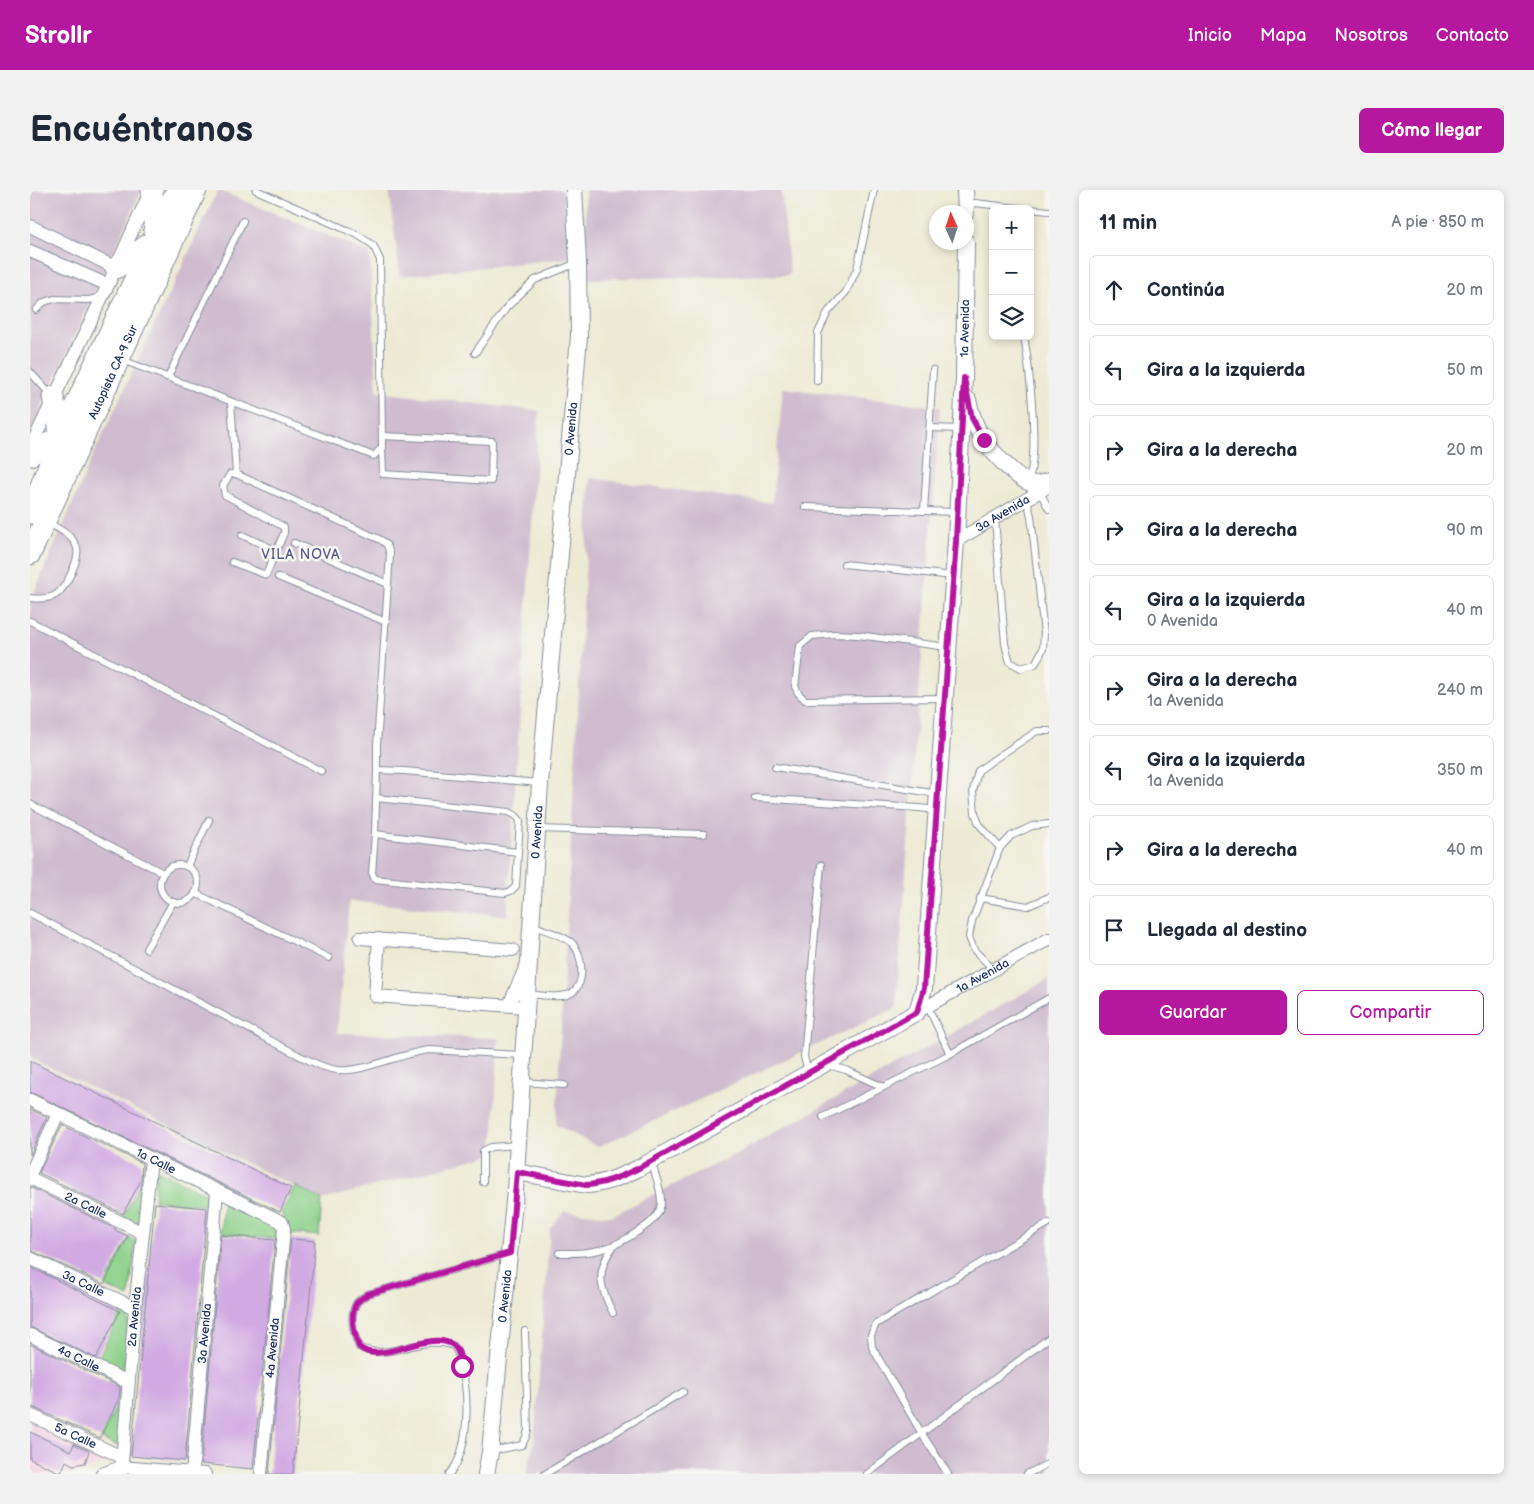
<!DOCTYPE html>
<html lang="es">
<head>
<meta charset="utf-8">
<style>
  body { margin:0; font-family:"Balsamiq Sans",sans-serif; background:#f2f2f3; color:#1f2937 }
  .controls { position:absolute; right:15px; top:15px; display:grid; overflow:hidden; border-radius:8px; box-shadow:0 2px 8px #0003 }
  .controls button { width:45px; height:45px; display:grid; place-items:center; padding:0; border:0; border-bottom:1px solid #e0e1e3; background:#fff; color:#1f2937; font:25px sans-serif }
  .compass { position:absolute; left:899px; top:15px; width:45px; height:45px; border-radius:50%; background:#fff; box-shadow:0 2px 8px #0003; rotate:357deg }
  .stop { position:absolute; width:15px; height:15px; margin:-11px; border:4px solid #b5179e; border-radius:50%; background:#fff }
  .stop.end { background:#b5179e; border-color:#fff; box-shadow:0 1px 5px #0008 }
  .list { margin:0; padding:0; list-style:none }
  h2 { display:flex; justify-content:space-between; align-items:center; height:65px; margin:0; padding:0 20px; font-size:21px }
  h2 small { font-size:16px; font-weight:400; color:#747a83 }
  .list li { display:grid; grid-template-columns:32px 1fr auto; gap:15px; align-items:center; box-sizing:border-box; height:70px; margin:0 10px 10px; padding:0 10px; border:1px solid #e0e1e3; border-radius:8px }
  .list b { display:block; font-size:19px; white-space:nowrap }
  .list p { margin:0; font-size:16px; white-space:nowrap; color:#747a83 }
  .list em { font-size:16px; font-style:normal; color:#747a83 }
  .actions { display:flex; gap:10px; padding:15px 20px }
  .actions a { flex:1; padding:11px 0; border:1px solid #b5179e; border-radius:8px; text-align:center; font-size:18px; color:#b5179e }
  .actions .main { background:#b5179e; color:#fff }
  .icon { flex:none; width:28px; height:28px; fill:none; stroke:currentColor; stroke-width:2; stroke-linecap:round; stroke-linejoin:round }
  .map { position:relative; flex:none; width:1019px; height:1284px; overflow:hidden; border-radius:8px }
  header { display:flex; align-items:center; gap:30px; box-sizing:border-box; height:70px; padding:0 25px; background:#b5179e; color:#fff }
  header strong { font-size:24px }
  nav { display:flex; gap:28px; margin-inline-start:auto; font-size:18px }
  .intro { display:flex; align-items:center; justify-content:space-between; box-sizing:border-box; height:120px; padding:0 30px }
  h1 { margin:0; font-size:35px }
  .button { padding:12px 22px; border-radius:8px; background:#b5179e; color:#fff; font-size:18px; font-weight:700 }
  main { display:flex; gap:30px; padding:0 30px }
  aside { flex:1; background:#fff; border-radius:8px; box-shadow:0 2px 8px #0003 }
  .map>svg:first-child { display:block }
</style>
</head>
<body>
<header>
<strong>Strollr</strong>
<nav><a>Inicio</a><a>Mapa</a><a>Nosotros</a><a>Contacto</a></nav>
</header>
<div class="intro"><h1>Encuéntranos</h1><a class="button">Cómo llegar</a></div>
<main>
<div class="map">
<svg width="1019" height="1284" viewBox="0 0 1019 1284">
  <rect width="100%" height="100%" fill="#f6f6f2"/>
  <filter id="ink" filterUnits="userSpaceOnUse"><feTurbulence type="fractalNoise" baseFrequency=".02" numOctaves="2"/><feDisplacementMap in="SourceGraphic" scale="10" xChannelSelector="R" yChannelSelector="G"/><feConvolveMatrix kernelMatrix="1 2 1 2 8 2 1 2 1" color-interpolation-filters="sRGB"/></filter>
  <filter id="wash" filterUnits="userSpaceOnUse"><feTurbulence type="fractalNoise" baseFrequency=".0096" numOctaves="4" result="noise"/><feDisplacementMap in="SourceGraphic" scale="20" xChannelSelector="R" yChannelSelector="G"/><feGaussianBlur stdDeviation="1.12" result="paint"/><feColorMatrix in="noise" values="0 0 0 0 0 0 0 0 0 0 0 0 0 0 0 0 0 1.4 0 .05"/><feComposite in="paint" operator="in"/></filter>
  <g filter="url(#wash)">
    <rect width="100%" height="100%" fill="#edead4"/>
    <path fill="#f2cfe1" d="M 0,1230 L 83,1270 L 43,1284 L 0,1284 Z"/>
    <g fill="#cfbdcf">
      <path d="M 0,0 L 112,0 L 0,243 Z"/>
      <path d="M 188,0 L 340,63 L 347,202 L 509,221 L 477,726 L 319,711 L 307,843 L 468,848 L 463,964 L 292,1010 L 0,868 L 0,412 L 65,261 Z"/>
      <path d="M 359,0 L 533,0 L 539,68 L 370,86 Z"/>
      <path d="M 555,0 L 751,0 L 760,85 L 557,89 Z"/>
      <path d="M 753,198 L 910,217 L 866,818 L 568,957 L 526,935 L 560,288 L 742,313 Z"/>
      <path d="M 1019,789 L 1019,1284 L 496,1284 L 504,1253 L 520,1038 L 534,1021 L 581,1026 L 710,962 Z"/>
    </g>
    <g fill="#8ed18a" stroke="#548074">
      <path d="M 126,980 L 175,1003 L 180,1010 L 179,1016 L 124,1010 Z"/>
      <path d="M 115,985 L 109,1034 L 93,1027 Z"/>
      <path d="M 265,996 L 292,1010 L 289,1046 L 258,1043 L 253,1026 L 251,1024 Z"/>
      <path d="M 193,1011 L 247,1036 L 248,1038 L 247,1049 L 191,1043 Z"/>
      <path d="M 99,1048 L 106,1051 L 99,1107 L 75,1096 Z"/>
      <path d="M 91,1122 L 99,1125 L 93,1183 L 67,1171 Z"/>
      <path d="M 92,1204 L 88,1256 L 71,1249 Z"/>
    </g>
    <g id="blocks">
      <g fill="#d1aae3">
        <path d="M 0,871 L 261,998 L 250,1022 L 0,902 Z"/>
        <path d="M 0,919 L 17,927 L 0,965 Z"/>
        <path d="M 32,935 L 112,973 L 111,990 L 93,1024 L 9,983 Z"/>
        <path d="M 0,997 L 86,1039 L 85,1040 L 98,1046 L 74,1094 L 0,1060 Z"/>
        <path d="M 125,1013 L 177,1018 L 155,1271 L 101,1266 Z"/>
        <path d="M 191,1045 L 245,1050 L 223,1279 L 171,1274 Z"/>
        <path d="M 261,1049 L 285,1051 L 284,1063 L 263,1284 L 239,1284 Z"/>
        <path d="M 0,1077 L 90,1121 L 66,1168 L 0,1137 Z"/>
        <path d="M 0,1154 L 90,1197 L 89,1208 L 70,1248 L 0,1216 Z"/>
        <path d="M 0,1242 L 41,1261 L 44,1254 L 59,1261 L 55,1273 L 43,1275 L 36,1271 L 31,1283 L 0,1269 Z"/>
      </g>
    </g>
  </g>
  <g filter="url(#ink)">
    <use href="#blocks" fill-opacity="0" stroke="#848c99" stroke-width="1"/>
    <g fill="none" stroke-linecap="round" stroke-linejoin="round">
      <defs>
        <g id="service">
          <path d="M 937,15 L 945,13 L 995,19"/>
          <path d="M 1000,19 L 1019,21"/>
          <path d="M 6,120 L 14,112 L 24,109 L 59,110 L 72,107"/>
          <path d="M 994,146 C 999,175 1010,266 998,290"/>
          <path d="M 445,163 L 477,117 L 505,90 L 547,73"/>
          <path d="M 92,170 L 344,266 L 352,257 L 350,70 L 343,55 L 326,44 L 226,0"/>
          <path d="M 0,182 L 21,205"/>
          <path d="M 138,187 L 213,31"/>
          <path d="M 787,191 L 788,143 L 798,122 L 816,102 L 827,79 L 844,0"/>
          <path d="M 201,212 L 206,284"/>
          <path d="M 900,238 L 931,239"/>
          <path d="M 352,246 L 462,251 L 461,291 L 353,284 L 352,257"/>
          <path d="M 1010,302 L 1019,319"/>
          <path d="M 775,317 L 926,322"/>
          <path d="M 894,321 L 903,180"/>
          <path d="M 965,329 L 975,454 L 980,472 L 991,478 L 1005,474 L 1013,459 L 1014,444 L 1001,326 L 997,310"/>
          <path d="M 212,345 L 247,361"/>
          <path d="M 264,353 L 358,394"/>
          <path d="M 202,372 L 236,385 L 254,343 L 254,337 L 195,305 L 193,296 L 200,284 L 206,284 L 351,350 L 357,355 L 360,364 L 347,555 L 347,580 L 374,581 L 509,593"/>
          <path d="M 814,374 L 923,386"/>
          <path d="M 248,387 L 356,432"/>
          <path d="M 0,408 C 8,409 20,409 27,404 C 36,397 50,369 47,358 C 43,345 27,338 17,332"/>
          <path d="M 0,431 L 291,581"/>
          <path d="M 915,508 L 775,510 L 768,503 L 765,496 L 770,456 L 782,446 L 804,444 L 828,445 L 917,457"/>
          <path d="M 745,577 L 907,604"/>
          <path d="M 346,608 L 479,622 L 485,625 L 490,630 L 486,696 L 481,701 L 475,703 L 345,689 L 342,683 L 345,644 L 347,580"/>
          <path d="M 725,608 L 889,618 L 906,620"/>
          <path d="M 0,614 L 133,683"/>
          <path d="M 508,639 L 674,644"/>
          <path d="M 345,644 L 488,662"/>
          <path d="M 970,658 L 949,634 L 945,623 L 943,601 L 948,581 L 963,570 L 1007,541 L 1019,541"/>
          <circle cx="149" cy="694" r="19"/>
          <path d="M 157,676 L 179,630"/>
          <path d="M 165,703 L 299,768"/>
          <path d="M 950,708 L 998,716 L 1019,707"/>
          <path d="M 0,723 L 268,865 C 281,871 294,879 308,880 C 332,883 372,863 399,860 L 492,865"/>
          <path d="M 116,759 L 143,712"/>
          <path d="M 964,780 L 944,760 L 939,747 L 942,731 L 970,658 L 981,646 L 1002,636 L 1019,634"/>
          <path d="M 498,804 C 510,805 525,808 537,805 C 557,800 554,763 541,752 C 530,744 514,740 501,735"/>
          <path d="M 920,864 L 1019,808"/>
          <path d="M 798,875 L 816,880 L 853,897"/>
          <path d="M 778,881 L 774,867 L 791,675"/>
          <path d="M 493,892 L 534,895"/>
          <path d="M 793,927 L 920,864 L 898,817"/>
          <path d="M 453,992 L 453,961 L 461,957 L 487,955"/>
          <path d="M 529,1063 C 563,1064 582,1060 610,1040 C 619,1034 627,1028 630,1018 C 634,1007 625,983 621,972"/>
          <path d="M 583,1123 C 570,1098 565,1081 583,1057"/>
          <path d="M 461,1261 L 492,1255 L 496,1247 L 498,1240 L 495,1141"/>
          <path d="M 419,1284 C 443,1261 440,1182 424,1156 C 392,1143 358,1173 329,1157 C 324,1145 319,1127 326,1114 C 328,1110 334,1107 338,1104 L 478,1064"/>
          <path d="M 515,1284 L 653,1202"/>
          <path d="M 837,1284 L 1019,1148"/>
          <path d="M 918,1284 L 892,1244 L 842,1157 L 841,1145 L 846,1134 L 1019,1033"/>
          <path d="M 997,1284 L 1019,1273"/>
        </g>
        <g id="minor">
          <path d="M 0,36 L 86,78"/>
          <path d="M 0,61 L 78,95"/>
          <path d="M 0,258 L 78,95 L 119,4"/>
          <path id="s1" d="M 926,351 L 1019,296"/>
          <path d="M 330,748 L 483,760"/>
          <path d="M 349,749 L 345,806 L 496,817"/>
          <path d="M 479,815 L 496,776"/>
          <path id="s2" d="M 887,822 L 1019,749"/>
          <path id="s3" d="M 0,910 L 252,1032 L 254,1039 L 231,1284"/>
          <path d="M 0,984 L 28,924"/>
          <path id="s4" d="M 0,988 L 113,1043"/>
          <path id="s5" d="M 0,1068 L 105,1118"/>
          <path id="s6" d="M 0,1145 L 98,1192"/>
          <path id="s7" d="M 0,1225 L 92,1267"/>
          <path d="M 72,1284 L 91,1277 L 175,1284"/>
          <path id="s8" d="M 91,1284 L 105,1118 L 121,970"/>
          <path id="s9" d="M 162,1284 L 187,1002"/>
        </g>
        <g id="tertiary">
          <path d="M 935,0 L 936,22"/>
          <path d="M 938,210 C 941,224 945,238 954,250 C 963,263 988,291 1004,294 C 1008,295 1014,292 1019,291"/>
          <path id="s10" d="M 487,982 L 556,995 C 574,994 590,987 607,979 L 887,822 L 894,798 L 926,351 L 934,188 L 936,52"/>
          <path id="s11" d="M 456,1284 L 460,1262 L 485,1001 L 510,593 L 549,147 L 548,72 L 544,0"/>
        </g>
        <g id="trunk">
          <path d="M 122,0 L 125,47"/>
          <path d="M 86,78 L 123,51"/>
          <path d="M 23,207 L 31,246"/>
          <path d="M 0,265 L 31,246"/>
          <path d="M 0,323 L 31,246 L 147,0"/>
          <path id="s12" d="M 0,364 L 166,0"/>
        </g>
      </defs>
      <use href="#service" stroke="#848c99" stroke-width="8"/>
      <use href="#minor" stroke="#848c99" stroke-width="14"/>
      <use href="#tertiary" stroke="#848c99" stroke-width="18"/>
      <use href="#trunk" stroke="#848c99" stroke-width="23"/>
      <use href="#service" stroke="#fff" stroke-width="6"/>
      <use href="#minor" stroke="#fff" stroke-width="12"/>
      <use href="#tertiary" stroke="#fff" stroke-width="16"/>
      <use href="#trunk" stroke="#fff" stroke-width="21"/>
    </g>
  </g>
  <g fill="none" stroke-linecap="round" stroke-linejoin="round" filter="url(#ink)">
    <path stroke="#b5179e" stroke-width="6" d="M 432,1176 C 430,1169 429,1159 423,1155 C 402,1141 363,1167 339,1162 C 336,1162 332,1159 329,1157 C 324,1144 319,1127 326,1114 C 328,1110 334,1107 338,1104 L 480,1063 L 487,982 L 556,995 C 574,994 590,987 607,979 L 887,822 L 894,798 L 926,351 L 934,188 L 942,228 L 954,250"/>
  </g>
  <g text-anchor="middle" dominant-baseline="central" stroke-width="5" stroke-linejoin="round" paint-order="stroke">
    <g font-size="12" fill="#1b2f5e" stroke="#f6f6f2">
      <text stroke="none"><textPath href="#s10" startOffset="1131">1a Avenida</textPath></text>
      <text stroke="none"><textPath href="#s12" startOffset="200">Autopista CA-9 Sur</textPath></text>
      <text stroke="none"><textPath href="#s11" startOffset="1049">0 Avenida</textPath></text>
      <text stroke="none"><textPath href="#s1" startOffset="54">3a Avenida</textPath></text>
      <text stroke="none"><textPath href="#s11" startOffset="644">0 Avenida</textPath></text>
      <text stroke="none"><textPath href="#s2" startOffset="75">1a Avenida</textPath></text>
      <text stroke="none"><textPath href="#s3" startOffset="140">1a Calle</textPath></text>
      <text stroke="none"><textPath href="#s4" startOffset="62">2a Calle</textPath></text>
      <text stroke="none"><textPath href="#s5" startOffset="59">3a Calle</textPath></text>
      <text stroke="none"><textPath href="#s11" startOffset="179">0 Avenida</textPath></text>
      <text stroke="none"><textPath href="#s8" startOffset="158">2a Avenida</textPath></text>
      <text stroke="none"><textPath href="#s9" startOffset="141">3a Avenida</textPath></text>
      <text transform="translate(243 1158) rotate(-85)">4a Avenida</text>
      <text stroke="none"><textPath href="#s6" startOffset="54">4a Calle</textPath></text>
      <text stroke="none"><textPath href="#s7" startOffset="50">5a Calle</textPath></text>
    </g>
    <g font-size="14" letter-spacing="1" fill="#5b5a8d" stroke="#f6f6f2">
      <text x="271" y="364">VILA NOVA</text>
    </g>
  </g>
</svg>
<div class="controls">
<button>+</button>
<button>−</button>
<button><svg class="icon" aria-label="layers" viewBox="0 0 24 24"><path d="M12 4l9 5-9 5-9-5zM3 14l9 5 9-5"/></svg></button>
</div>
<svg class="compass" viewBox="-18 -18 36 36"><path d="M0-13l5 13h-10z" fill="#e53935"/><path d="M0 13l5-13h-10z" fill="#747a83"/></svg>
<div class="stop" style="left:432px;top:1176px"></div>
<div class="stop end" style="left:954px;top:250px"></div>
</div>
<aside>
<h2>11 min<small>A pie · 850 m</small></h2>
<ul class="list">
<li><svg class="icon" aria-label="ahead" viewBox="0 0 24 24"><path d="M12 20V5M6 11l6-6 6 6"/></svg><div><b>Continúa</b></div><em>20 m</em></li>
<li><svg class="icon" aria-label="left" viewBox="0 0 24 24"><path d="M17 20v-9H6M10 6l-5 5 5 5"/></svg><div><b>Gira a la izquierda</b></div><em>50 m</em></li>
<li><svg class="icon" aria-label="right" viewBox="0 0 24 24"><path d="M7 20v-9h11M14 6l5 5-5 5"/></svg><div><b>Gira a la derecha</b></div><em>20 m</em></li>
<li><svg class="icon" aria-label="right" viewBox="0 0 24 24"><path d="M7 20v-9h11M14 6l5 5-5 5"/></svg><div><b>Gira a la derecha</b></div><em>90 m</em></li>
<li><svg class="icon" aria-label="left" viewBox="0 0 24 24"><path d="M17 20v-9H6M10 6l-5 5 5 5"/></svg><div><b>Gira a la izquierda</b><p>0 Avenida</p></div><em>40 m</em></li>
<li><svg class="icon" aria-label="right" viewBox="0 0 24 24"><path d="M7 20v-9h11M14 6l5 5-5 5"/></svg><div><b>Gira a la derecha</b><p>1a Avenida</p></div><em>240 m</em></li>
<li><svg class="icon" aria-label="left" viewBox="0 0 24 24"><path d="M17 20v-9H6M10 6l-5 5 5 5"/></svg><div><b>Gira a la izquierda</b><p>1a Avenida</p></div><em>350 m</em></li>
<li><svg class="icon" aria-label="right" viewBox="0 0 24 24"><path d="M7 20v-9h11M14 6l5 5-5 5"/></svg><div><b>Gira a la derecha</b></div><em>40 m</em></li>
<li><svg class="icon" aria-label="arrive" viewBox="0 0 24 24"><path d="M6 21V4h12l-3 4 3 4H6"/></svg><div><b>Llegada al destino</b></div></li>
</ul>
<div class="actions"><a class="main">Guardar</a><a>Compartir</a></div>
</aside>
</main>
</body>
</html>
